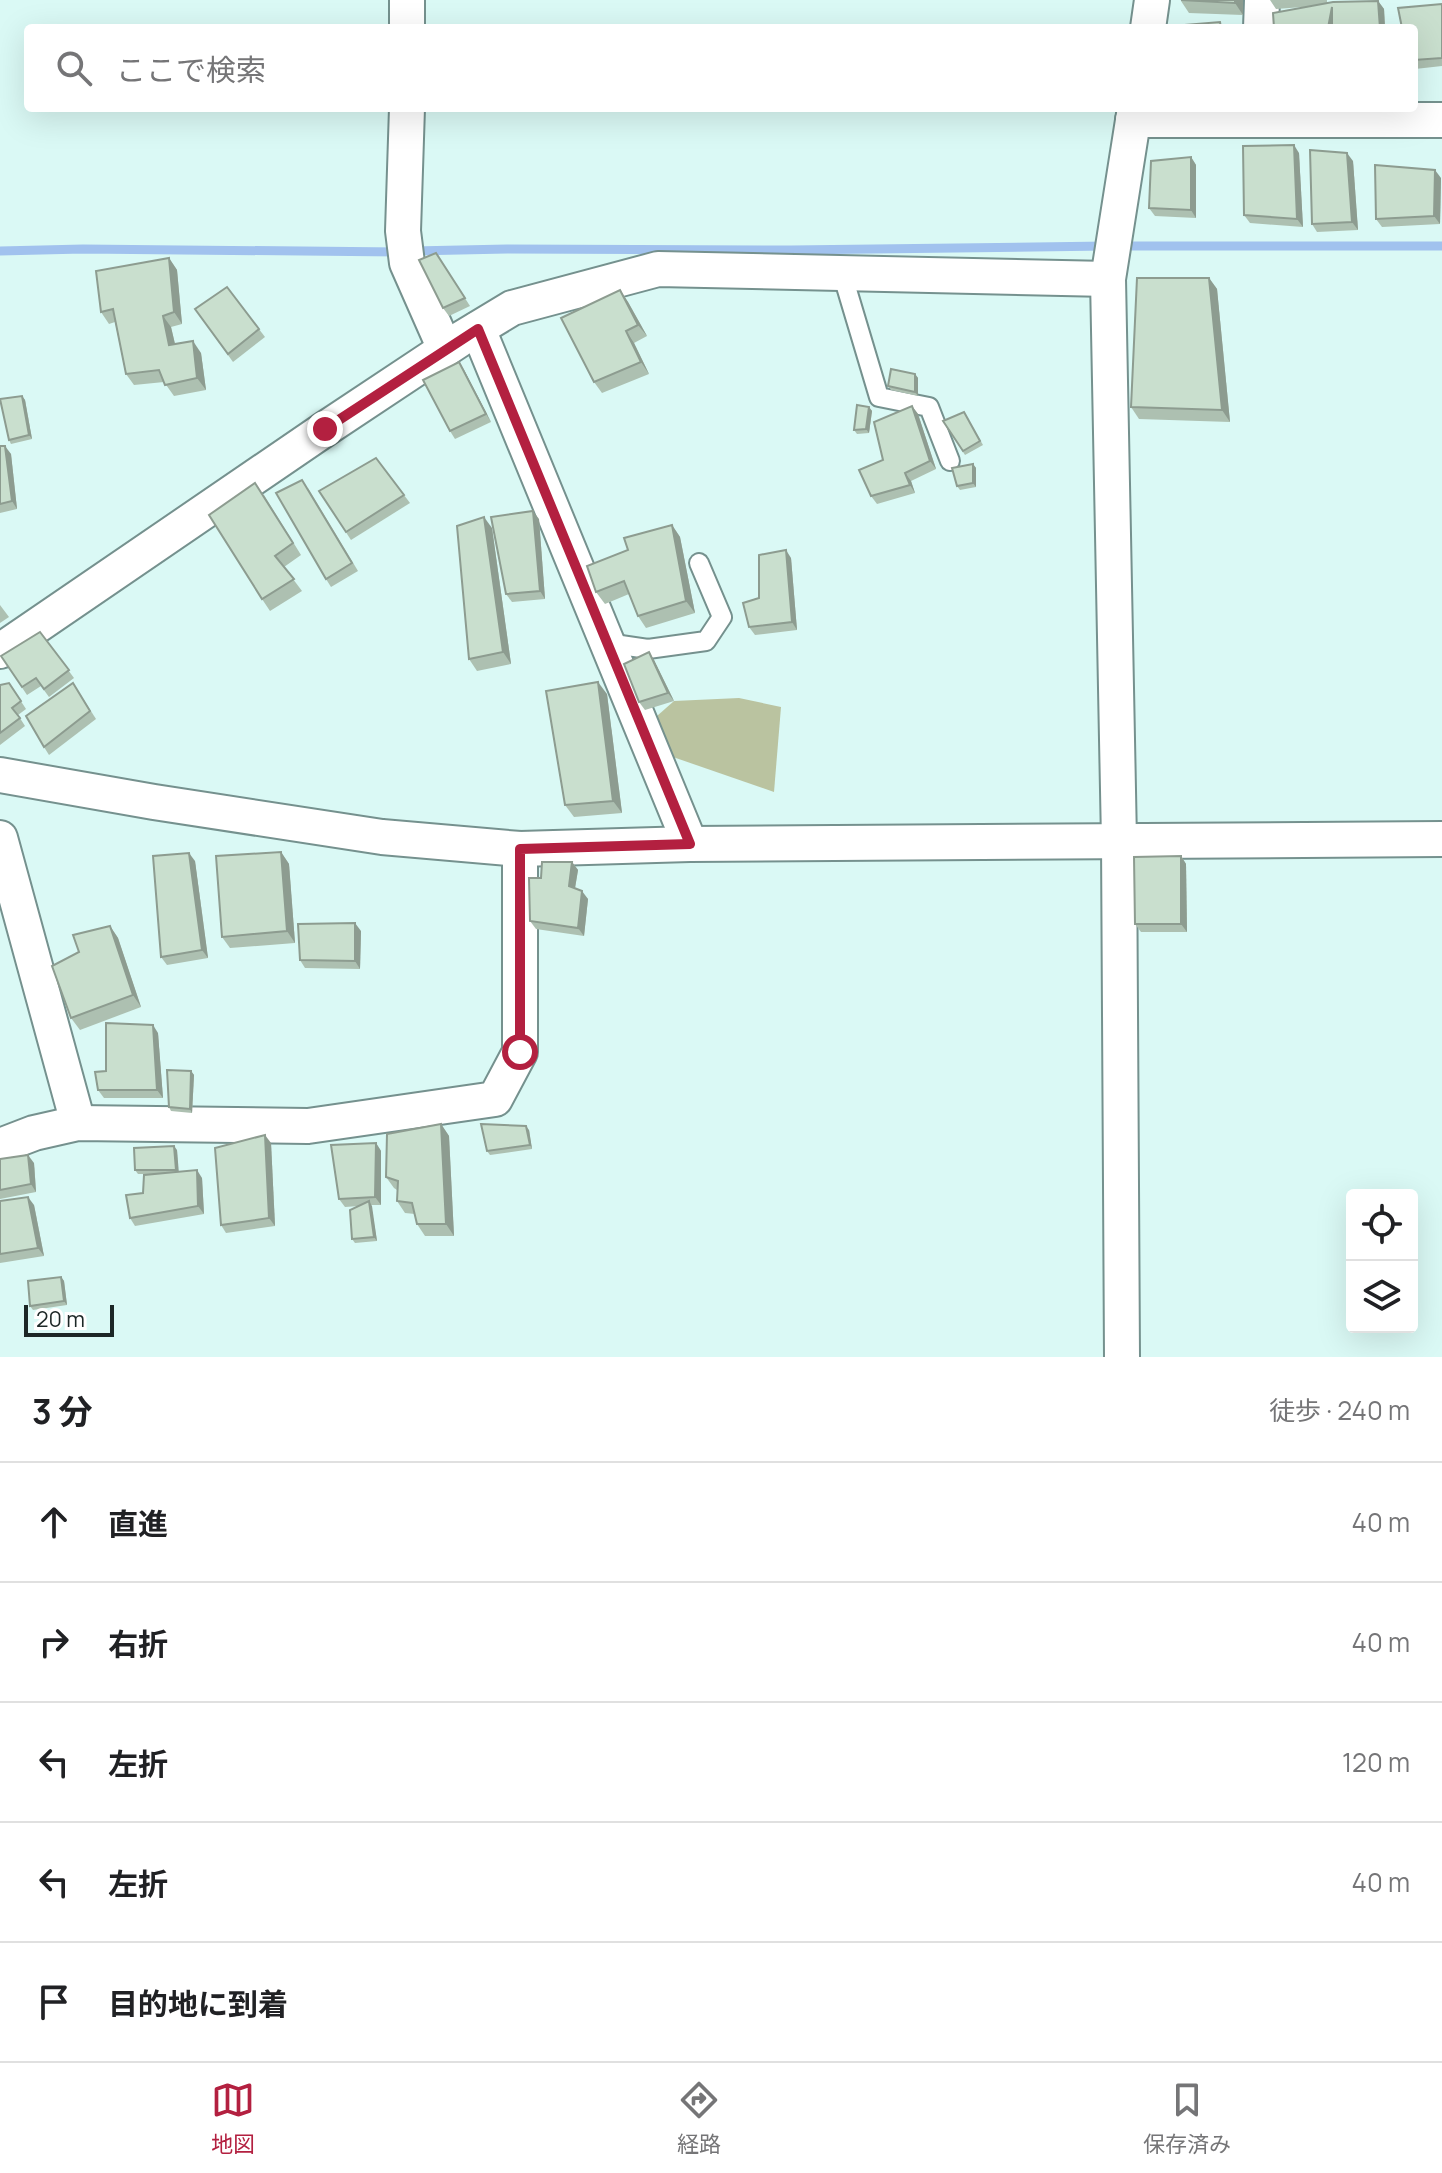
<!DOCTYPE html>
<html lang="ja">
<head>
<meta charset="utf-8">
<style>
  body { margin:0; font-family:Manrope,"Noto Sans JP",sans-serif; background:#f2f2f2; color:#202124 }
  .controls { position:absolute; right:24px; bottom:24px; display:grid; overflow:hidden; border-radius:8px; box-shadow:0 8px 32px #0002 }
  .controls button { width:72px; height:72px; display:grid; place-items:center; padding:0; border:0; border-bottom:2px solid #e0e0e0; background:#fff; color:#202124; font:40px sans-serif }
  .scale { position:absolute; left:24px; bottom:20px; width:90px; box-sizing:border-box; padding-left:8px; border:4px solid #1c2726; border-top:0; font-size:22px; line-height:28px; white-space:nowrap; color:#1c2726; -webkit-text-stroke:6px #fff; paint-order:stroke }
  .stop { position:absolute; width:24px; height:24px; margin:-18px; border:6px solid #b32040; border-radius:50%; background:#fff }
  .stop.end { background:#b32040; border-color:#fff; box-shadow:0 2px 8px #0008 }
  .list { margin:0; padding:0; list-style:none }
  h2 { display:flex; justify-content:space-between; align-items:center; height:104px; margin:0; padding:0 32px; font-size:34px }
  h2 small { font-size:26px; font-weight:400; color:#757577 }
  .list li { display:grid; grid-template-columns:52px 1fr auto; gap:24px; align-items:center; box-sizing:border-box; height:120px; padding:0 32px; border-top:2px solid #e0e0e0 }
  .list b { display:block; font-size:30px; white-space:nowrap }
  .list em { font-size:26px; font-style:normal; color:#757577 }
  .icon { flex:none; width:44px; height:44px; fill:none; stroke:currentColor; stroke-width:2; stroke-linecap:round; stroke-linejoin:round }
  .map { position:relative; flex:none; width:1442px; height:1357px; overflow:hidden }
  .search { position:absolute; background:#fff; box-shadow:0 8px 32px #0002; left:24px; right:24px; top:24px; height:88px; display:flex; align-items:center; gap:20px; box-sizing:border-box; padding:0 28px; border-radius:8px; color:#757577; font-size:30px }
  .sheet { height:704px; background:#fff }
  nav { display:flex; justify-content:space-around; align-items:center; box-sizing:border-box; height:112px; border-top:2px solid #e0e0e0; background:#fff; font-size:22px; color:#757577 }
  nav a { display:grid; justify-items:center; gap:4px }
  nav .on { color:#b32040 }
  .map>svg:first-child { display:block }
</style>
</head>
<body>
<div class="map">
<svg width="1442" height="1357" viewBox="0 0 1442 1357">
  <rect width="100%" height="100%" fill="#daf9f5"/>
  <path fill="#bac3a0" d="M 739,698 L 781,707 L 774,792 L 673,757 L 657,716 L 674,701 Z"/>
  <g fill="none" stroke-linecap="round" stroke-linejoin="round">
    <g stroke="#a1c2ee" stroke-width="9">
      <path d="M 1121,246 L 1442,246"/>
      <path d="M 0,251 L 83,249 L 399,252"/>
      <path d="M 413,251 L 507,249 L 791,250 L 1107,246"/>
    </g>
    <defs>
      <g id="service">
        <path d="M 842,273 L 879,397 L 929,407 L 950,461"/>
        <path d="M 607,643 L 648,649 L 706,641 L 722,617 L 699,563"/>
      </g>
      <g id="minor">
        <path d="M 407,0 L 407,28"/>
        <path d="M 1148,28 L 1152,0"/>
        <path d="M 1261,28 L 1262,0"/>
        <path d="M 407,108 L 403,231 L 407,263 L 445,349"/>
        <path d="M 1133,120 L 1442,120"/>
        <path d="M 478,329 L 690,844"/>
        <path d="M 0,651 L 325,429 L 459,340 L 512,308 L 658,269 L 1108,279"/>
        <path d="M 0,775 L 154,802 L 382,837 L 520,849 L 690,844 L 1442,839"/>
        <path d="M 0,838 L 78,1123"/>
        <path d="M 0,1146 L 34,1133 L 78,1123 L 308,1126 L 495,1099 L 520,1052 L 520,849"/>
        <path d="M 1122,1357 L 1119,841 L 1108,279 L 1135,108"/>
      </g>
    </defs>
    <use href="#service" stroke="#75918e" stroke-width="22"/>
    <use href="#minor" stroke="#75918e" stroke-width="38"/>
    <use href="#service" stroke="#fff" stroke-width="18"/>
    <use href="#minor" stroke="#fff" stroke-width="34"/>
  </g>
  <g fill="#adc0b1">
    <path d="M 1243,0 L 1243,15 L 1189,13 L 1181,1 Z"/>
    <path d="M 1270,0 L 1327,0 L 1327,3 L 1378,1 L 1384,9 L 1385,28 L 1274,28 L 1303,7 L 1276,9 Z"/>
    <path d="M 1442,4 L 1442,66 L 1415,69 L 1414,67 L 1414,28 Z"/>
    <path d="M 1299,153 L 1303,227 L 1250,223 L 1244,215 Z"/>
    <path d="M 1191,157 L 1196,165 L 1196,218 L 1155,216 L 1149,208 Z"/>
    <path d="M 1353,161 L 1358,230 L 1317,232 L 1312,224 Z"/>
    <path d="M 1441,178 L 1440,224 L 1382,227 L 1376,219 Z"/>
    <path d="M 436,253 L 470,306 L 449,316 L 443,308 Z"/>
    <path d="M 169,258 L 177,270 L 182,324 L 171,327 L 175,344 L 201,353 L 206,390 L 174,396 L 164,382 L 134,385 L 126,374 L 115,322 L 109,324 L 101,312 Z"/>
    <path d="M 1209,278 L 1217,289 L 1230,422 L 1139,419 L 1131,407 Z"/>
    <path d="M 227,287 L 265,337 L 233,362 L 195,309 Z"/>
    <path d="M 620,290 L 628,302 L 647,336 L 634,343 L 649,374 L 602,393 L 594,382 Z"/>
    <path d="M 459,362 L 464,370 L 491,422 L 455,439 L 450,431 Z"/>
    <path d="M 915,374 L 918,378 L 918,396 L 891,390 L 888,386 Z"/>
    <path d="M 22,396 L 25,400 L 32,439 L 11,444 L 9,440 Z"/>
    <path d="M 912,406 L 918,414 L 936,469 L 911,481 L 915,493 L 877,504 L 871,496 Z"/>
    <path d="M 869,407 L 872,411 L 869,433 L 857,434 L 854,430 Z"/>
    <path d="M 964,412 L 983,445 L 965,455 L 943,421 Z"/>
    <path d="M 0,446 L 11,454 L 17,509 L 0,513 Z"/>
    <path d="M 376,458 L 410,503 L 351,540 L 319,491 Z"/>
    <path d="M 973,464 L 976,468 L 976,487 L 960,490 L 957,486 Z"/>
    <path d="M 308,488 L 358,571 L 331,587 L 326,579 Z"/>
    <path d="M 264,495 L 301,555 L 284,567 L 302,591 L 270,611 L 262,599 Z"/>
    <path d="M 539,519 L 545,599 L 512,602 L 506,594 Z"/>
    <path d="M 672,525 L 680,537 L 695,613 L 646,628 L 638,616 L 629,594 L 605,604 L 596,592 L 628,550 Z"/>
    <path d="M 492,528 L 511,664 L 477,671 L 469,659 Z"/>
    <path d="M 791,558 L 797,630 L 755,635 L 749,627 L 759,598 Z"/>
    <path d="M 0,605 L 9,617 L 0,623 Z"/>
    <path d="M 40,632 L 74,678 L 49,697 L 41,686 L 27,695 L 1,656 Z"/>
    <path d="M 654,660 L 674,701 L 645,710 L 639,702 Z"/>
    <path d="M 9,683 L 26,709 L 18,715 L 25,726 L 0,745 L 0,685 Z"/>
    <path d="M 73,683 L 96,719 L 49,755 L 44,747 Z"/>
    <path d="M 607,694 L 622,813 L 574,817 L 565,805 Z"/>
    <path d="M 281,852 L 289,864 L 295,943 L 230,948 L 222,937 Z"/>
    <path d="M 1181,856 L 1186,864 L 1187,932 L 1141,932 L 1135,924 Z"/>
    <path d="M 195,861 L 208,958 L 167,965 L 161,957 Z"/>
    <path d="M 572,862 L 578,870 L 575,888 L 588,899 L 584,936 L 536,929 L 530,921 L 541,878 Z"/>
    <path d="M 110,926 L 118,938 L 141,1007 L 80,1030 L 71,1018 L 79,952 Z"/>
    <path d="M 361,931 L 360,969 L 305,968 L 300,960 Z"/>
    <path d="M 158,1033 L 163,1098 L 104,1098 L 98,1090 Z"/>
    <path d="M 191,1071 L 194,1075 L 192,1113 L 171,1111 L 169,1107 Z"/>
    <path d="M 441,1124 L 449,1136 L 454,1236 L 425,1236 L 417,1224 L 415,1214 L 405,1213 L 397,1201 L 397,1190 L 394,1188 L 386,1177 Z"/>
    <path d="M 529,1130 L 532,1149 L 490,1155 L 487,1151 Z"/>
    <path d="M 271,1143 L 275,1226 L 226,1233 L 221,1225 Z"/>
    <path d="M 376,1143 L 381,1151 L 381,1205 L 371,1205 L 377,1241 L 355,1243 L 352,1239 L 359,1206 L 345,1207 L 339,1199 Z"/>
    <path d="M 177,1150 L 178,1171 L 202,1178 L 204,1214 L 135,1226 L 130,1218 L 154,1174 L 138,1174 L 135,1170 Z"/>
    <path d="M 0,1159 L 34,1163 L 36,1192 L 0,1199 Z"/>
    <path d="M 0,1201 L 34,1205 L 44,1256 L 0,1263 Z"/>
    <path d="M 61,1277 L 64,1281 L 67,1305 L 33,1310 L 30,1306 Z"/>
  </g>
  <g fill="#8d9c90">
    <path d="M 1235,0 L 1243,0 L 1243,15 L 1235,3 Z"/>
    <path d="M 1378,1 L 1384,9 L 1385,28 L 1380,28 Z"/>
    <path d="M 1332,7 L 1335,28 L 1328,28 Z"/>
    <path d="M 1294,145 L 1299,153 L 1303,227 L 1297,219 Z"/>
    <path d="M 1347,153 L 1353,161 L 1358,230 L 1352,222 Z"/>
    <path d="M 1191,157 L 1196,165 L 1196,218 L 1191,210 Z"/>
    <path d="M 1435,170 L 1441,178 L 1440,224 L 1434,216 Z"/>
    <path d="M 169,258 L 177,270 L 182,324 L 174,312 Z"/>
    <path d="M 1209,278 L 1217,289 L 1230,422 L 1222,410 Z"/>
    <path d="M 620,290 L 628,302 L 647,336 L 638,325 Z"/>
    <path d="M 163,316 L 171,327 L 178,357 L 169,345 Z"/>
    <path d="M 626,331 L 634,343 L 649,374 L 641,362 Z"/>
    <path d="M 193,341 L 201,353 L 206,390 L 197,378 Z"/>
    <path d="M 459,362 L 464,370 L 491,422 L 486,414 Z"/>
    <path d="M 915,374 L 918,378 L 918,396 L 915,392 Z"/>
    <path d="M 22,396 L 25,400 L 32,439 L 29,435 Z"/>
    <path d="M 912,406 L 918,414 L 936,469 L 930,461 Z"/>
    <path d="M 869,407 L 872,411 L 869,433 L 866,429 Z"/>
    <path d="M 5,446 L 11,454 L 17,509 L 12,501 Z"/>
    <path d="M 973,464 L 976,468 L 976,487 L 973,483 Z"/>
    <path d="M 905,473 L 911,481 L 915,493 L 910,485 Z"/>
    <path d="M 533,511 L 539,519 L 545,599 L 540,591 Z"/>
    <path d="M 484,517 L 492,528 L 511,664 L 503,652 Z"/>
    <path d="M 672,525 L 680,537 L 695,613 L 686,601 Z"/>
    <path d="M 786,550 L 791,558 L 797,630 L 792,622 Z"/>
    <path d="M 649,652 L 654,660 L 674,701 L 668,693 Z"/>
    <path d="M 598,682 L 607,694 L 622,813 L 613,801 Z"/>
    <path d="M 281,852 L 289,864 L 295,943 L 287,931 Z"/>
    <path d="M 189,853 L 195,861 L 208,958 L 202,950 Z"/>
    <path d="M 1181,856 L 1186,864 L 1187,932 L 1181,924 Z"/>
    <path d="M 572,862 L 578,870 L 574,894 L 569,886 Z"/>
    <path d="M 582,891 L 588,899 L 584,936 L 578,928 Z"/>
    <path d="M 355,923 L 361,931 L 360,969 L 355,961 Z"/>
    <path d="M 110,926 L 118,938 L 141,1007 L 133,995 Z"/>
    <path d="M 153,1025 L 158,1033 L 163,1098 L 157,1090 Z"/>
    <path d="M 191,1071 L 194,1075 L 192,1113 L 190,1109 Z"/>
    <path d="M 441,1124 L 449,1136 L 454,1236 L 446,1224 Z"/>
    <path d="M 526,1126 L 529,1130 L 532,1149 L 530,1145 Z"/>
    <path d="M 265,1135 L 271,1143 L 275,1226 L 269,1218 Z"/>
    <path d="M 376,1143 L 381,1151 L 381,1205 L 375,1197 Z"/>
    <path d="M 174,1146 L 177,1150 L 179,1174 L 176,1170 Z"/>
    <path d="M 28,1155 L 34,1163 L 36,1192 L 31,1184 Z"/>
    <path d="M 197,1170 L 202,1178 L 204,1214 L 198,1206 Z"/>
    <path d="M 28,1197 L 34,1205 L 44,1256 L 38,1248 Z"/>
    <path d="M 369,1201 L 372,1206 L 377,1241 L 374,1237 Z"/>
    <path d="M 61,1277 L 64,1281 L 67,1305 L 64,1301 Z"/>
  </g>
  <g fill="#c9dfce" stroke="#8d9c90" stroke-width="2">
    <path d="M 1181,0 L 1235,0 L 1235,3 Z"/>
    <path d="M 1378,1 L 1380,28 L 1332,28 L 1332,7 L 1328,28 L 1274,28 L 1273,13 L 1333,2 Z"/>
    <path d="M 1442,4 L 1442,58 L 1414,60 L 1414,28 L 1402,28 L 1398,8 Z"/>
    <path d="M 1220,22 L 1221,28 L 1161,28 L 1161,27 Z"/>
    <path d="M 1294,145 L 1297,219 L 1244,215 L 1243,146 Z"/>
    <path d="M 1310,150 L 1347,153 L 1352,222 L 1312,224 Z"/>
    <path d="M 1191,157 L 1191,210 L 1149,208 L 1151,161 Z"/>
    <path d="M 1375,165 L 1435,170 L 1434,216 L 1376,219 Z"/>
    <path d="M 436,253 L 465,298 L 443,308 L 419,260 Z"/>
    <path d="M 169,258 L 174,312 L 163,316 L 169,345 L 193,341 L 197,378 L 165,385 L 159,370 L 126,374 L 113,309 L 101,312 L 96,271 Z"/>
    <path d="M 1137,278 L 1209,278 L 1222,410 L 1131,407 Z"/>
    <path d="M 227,287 L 259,329 L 228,354 L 195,309 Z"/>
    <path d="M 620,290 L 638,325 L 626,331 L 641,362 L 594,382 L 561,318 Z"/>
    <path d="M 459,362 L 486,414 L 450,431 L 423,380 Z"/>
    <path d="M 891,369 L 915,374 L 915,392 L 888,386 Z"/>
    <path d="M 22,396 L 29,435 L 9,440 L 0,399 Z"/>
    <path d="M 857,405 L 869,407 L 866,429 L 854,430 Z"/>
    <path d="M 912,406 L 930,461 L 905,473 L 910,485 L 871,496 L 859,470 L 883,460 L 874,422 Z"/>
    <path d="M 964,412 L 980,441 L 963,451 L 943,421 Z"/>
    <path d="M 0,446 L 5,446 L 12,501 L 0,504 Z"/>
    <path d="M 376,458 L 404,495 L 346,532 L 319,491 Z"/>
    <path d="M 973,464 L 973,483 L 957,486 L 952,468 Z"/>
    <path d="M 302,480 L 352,563 L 326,579 L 276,493 Z"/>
    <path d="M 255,483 L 293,543 L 275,556 L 294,579 L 262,599 L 209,515 Z"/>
    <path d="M 533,511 L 540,591 L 506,594 L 491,517 Z"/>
    <path d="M 484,517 L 503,652 L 469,659 L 457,526 Z"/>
    <path d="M 672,525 L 686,601 L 638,616 L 624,581 L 596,592 L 587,566 L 628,550 L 624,538 Z"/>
    <path d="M 786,550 L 792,622 L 749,627 L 743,603 L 759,598 L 759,555 Z"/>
    <path d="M 40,632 L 69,670 L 44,689 L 36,678 L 22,687 L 1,656 Z"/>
    <path d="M 649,652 L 668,693 L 639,702 L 624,664 Z"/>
    <path d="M 598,682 L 613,801 L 565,805 L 546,691 Z"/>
    <path d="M 9,683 L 21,701 L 12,708 L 20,718 L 0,733 L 0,685 Z"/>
    <path d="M 73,683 L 90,711 L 44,747 L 26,716 Z"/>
    <path d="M 281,852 L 287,931 L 222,937 L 216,856 Z"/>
    <path d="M 189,853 L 202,950 L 161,957 L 153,856 Z"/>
    <path d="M 1181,856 L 1181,924 L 1135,924 L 1134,857 Z"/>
    <path d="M 542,862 L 572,862 L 569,886 L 582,891 L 578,928 L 530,921 L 529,878 L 541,878 Z"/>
    <path d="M 355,923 L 355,961 L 300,960 L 298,924 Z"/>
    <path d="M 110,926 L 133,995 L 71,1018 L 52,966 L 79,952 L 73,935 Z"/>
    <path d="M 106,1023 L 153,1025 L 157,1090 L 98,1090 L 95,1072 L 106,1071 Z"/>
    <path d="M 167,1070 L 191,1071 L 190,1109 L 169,1107 Z"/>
    <path d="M 441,1124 L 446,1224 L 417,1224 L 412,1203 L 397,1201 L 398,1181 L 386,1177 L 387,1134 Z"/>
    <path d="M 481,1124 L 526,1126 L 530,1145 L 487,1151 Z"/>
    <path d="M 265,1135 L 269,1218 L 221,1225 L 215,1148 Z"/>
    <path d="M 376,1143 L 375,1197 L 339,1199 L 331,1145 Z"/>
    <path d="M 174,1146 L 176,1170 L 135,1170 L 134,1148 Z"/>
    <path d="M 28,1155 L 31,1184 L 0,1190 L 0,1159 Z"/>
    <path d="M 197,1170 L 198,1206 L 130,1218 L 126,1195 L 143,1193 L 144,1175 Z"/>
    <path d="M 28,1197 L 38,1248 L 0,1254 L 0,1201 Z"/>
    <path d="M 369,1201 L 374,1237 L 352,1239 L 350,1210 Z"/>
    <path d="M 61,1277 L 64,1301 L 30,1306 L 28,1281 Z"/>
  </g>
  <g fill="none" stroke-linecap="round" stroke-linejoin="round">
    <path stroke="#b32040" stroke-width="10" d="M 325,429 L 478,329 L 690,844 L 520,849 L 520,1052"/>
  </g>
</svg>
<div class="controls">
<button><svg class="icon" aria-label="locate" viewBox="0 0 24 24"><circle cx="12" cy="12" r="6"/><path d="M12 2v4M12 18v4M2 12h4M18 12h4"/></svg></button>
<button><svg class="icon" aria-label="layers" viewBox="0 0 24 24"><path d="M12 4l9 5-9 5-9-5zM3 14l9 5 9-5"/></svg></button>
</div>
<div class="scale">20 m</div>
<div class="stop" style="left:520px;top:1052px"></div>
<div class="stop end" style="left:325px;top:429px"></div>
<div class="search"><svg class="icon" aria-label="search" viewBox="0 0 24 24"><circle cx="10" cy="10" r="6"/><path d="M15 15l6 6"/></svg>ここで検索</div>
</div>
<section class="sheet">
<h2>3 分<small>徒歩 · 240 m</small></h2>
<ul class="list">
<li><svg class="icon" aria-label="ahead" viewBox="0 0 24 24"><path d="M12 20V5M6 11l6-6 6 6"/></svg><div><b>直進</b></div><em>40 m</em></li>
<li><svg class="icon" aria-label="right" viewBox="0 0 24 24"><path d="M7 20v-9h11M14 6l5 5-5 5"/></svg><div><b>右折</b></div><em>40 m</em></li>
<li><svg class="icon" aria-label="left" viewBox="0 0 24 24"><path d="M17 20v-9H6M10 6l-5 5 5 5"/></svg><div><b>左折</b></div><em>120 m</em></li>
<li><svg class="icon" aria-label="left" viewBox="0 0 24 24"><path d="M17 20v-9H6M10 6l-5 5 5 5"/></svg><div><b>左折</b></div><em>40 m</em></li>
<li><svg class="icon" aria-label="arrive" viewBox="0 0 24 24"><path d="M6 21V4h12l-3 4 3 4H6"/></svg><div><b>目的地に到着</b></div></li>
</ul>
</section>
<nav>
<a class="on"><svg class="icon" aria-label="map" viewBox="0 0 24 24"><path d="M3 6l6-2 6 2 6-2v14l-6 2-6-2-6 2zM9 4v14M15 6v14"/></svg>地図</a>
<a><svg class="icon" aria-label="directions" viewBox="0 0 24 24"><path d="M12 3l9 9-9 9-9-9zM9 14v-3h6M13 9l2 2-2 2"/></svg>経路</a>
<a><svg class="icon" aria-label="saved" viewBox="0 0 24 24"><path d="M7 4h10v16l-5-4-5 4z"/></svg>保存済み</a>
</nav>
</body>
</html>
